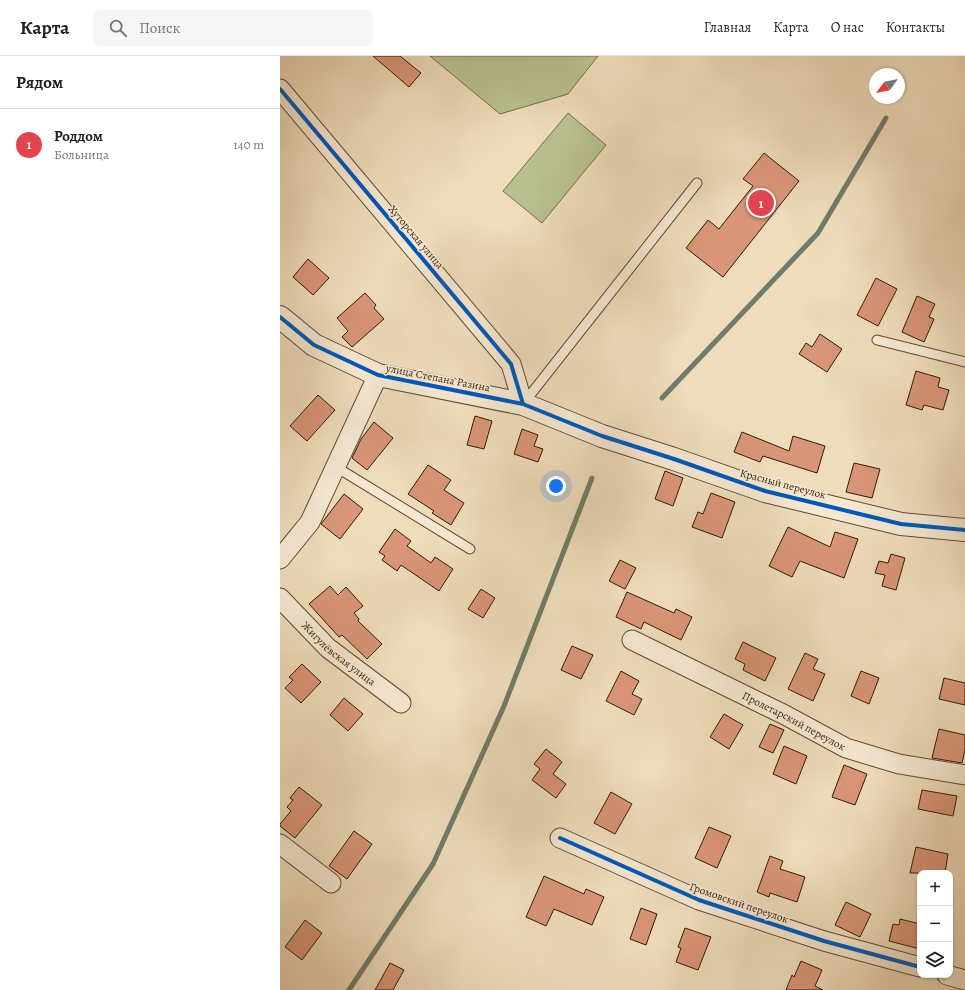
<!DOCTYPE html>
<html lang="ru">
<head>
<meta charset="utf-8">
<style>
  body { margin:0; font-family:Alegreya,serif; background:#f6f6f6; color:#202124 }
  .controls { position:absolute; right:12px; bottom:12px; display:grid; overflow:hidden; border-radius:8px; box-shadow:0 1px 3px #0004 }
  .controls button { width:36px; height:36px; display:grid; place-items:center; padding:0; border:0; border-bottom:1px solid #e0e0e0; background:#fff; color:#202124; font:20px sans-serif }
  .compass { position:absolute; left:589px; top:12px; width:36px; height:36px; border-radius:50%; background:#fff; box-shadow:0 1px 3px #0004; rotate:238deg }
  .you { position:absolute; left:276px; top:430px; width:14px; height:14px; margin:-10px; border:3px solid #fff; border-radius:50%; background:#1a73e8; box-shadow:0 0 0 6px #1a73e833 }
  .badge { display:grid; place-items:center; width:26px; height:26px; border-radius:50%; background:#8f2418; color:#fff; font-size:13px; font-weight:700 }
  .pin { position:absolute; translate:-50% -50%; border:2px solid #fff; box-shadow:0 1px 4px #0006 }
  .list { margin:0; padding:0; list-style:none }
  h2 { display:flex; justify-content:space-between; align-items:center; height:52px; margin:0; padding:0 16px; font-size:17px }
  h2 small { font-size:13px; font-weight:400; color:#757577 }
  .list li { display:grid; grid-template-columns:26px 1fr auto; gap:12px; align-items:center; box-sizing:border-box; height:72px; padding:0 16px; border-top:1px solid #e0e0e0 }
  .list b { display:block; font-size:15px; white-space:nowrap }
  .list p { margin:0; font-size:13px; white-space:nowrap; color:#757577 }
  .list em { font-size:13px; font-style:normal; color:#757577 }
  .icon { flex:none; width:22px; height:22px; fill:none; stroke:currentColor; stroke-width:2; stroke-linecap:round; stroke-linejoin:round }
  .map { position:relative; flex:none; width:685px; height:934px; overflow:hidden }
  header { display:flex; align-items:center; gap:24px; box-sizing:border-box; height:56px; padding:0 20px; background:#fff; border-bottom:1px solid #e0e0e0 }
  header strong { font-size:19px }
  nav { display:flex; gap:22px; margin-inline-start:auto; font-size:14px }
  .search { width:280px; height:36px; background:#f6f6f6; display:flex; align-items:center; gap:10px; box-sizing:border-box; padding:0 14px; border-radius:8px; color:#757577; font-size:15px }
  main { display:flex }
  aside { flex:1; background:#fff }
  .map>svg:first-child { display:block }
</style>
</head>
<body>
<header>
<strong>Карта</strong>
<div class="search"><svg class="icon" aria-label="search" viewBox="0 0 24 24"><circle cx="10" cy="10" r="6"/><path d="M15 15l6 6"/></svg>Поиск</div>
<nav><a>Главная</a><a>Карта</a><a>О нас</a><a>Контакты</a></nav>
</header>
<main>
<aside>
<h2>Рядом<small></small></h2>
<ul class="list">
<li><span class="badge" style="background:#e0444e">1</span><div><b>Роддом</b><p>Больница</p></div><em>140 m</em></li>
</ul>
</aside>
<div class="map">
<svg width="685" height="934" viewBox="0 0 685 934">
  <rect width="100%" height="100%" fill="#efdcbb"/>
  <filter id="stains"><feTurbulence type="fractalNoise" baseFrequency=".005" numOctaves="4"/><feColorMatrix values="0 0 0 0 .2 0 0 0 0 .09 0 0 0 0 .02 0 0 0 .5 -.17"/></filter>
  <radialGradient id="worn" r=".72"><stop offset=".6" stop-color="#630" stop-opacity="0"/><stop offset="1" stop-color="#630" stop-opacity=".3"/></radialGradient>
  <g fill="#b9c090" stroke="#756e4a">
    <path d="M 150,0 L 318,0 L 288,38 L 220,58 Z"/>
    <path d="M 288,57 L 326,89 L 262,167 L 223,135 Z"/>
  </g>
  <g fill="none" stroke-linecap="round" stroke-linejoin="round">
    <g stroke="#707c6b" stroke-width="5">
      <path d="M 382,342 L 538,177 L 606,62"/>
      <path d="M 69,934 L 153,808 L 224,650 L 312,422"/>
    </g>
  </g>
  <g fill="#d99577" stroke="#311b04">
    <path d="M 93,0 L 120,0 L 141,17 L 129,31 Z"/>
    <path d="M 484,97 L 519,125 L 443,221 L 406,192 L 428,164 L 439,173 L 473,130 L 463,123 Z"/>
    <path d="M 28,203 L 49,222 L 33,239 L 13,221 Z"/>
    <path d="M 596,222 L 617,233 L 598,270 L 577,259 Z"/>
    <path d="M 85,237 L 96,249 L 94,252 L 104,263 L 72,291 L 62,281 L 68,275 L 57,262 Z"/>
    <path d="M 637,240 L 655,248 L 649,261 L 654,263 L 644,286 L 622,276 Z"/>
    <path d="M 540,278 L 562,293 L 547,316 L 519,298 L 526,287 L 532,291 Z"/>
    <path d="M 636,315 L 660,322 L 658,331 L 669,334 L 663,354 L 644,349 L 642,354 L 626,349 Z"/>
    <path d="M 38,339 L 55,354 L 27,385 L 10,370 Z"/>
    <path d="M 195,360 L 212,365 L 204,393 L 187,389 Z"/>
    <path d="M 94,366 L 113,382 L 87,414 L 72,402 L 81,383 Z"/>
    <path d="M 242,373 L 258,379 L 254,390 L 263,393 L 258,406 L 234,398 Z"/>
    <path d="M 462,376 L 509,395 L 513,380 L 545,390 L 537,417 L 483,400 L 480,406 L 454,396 Z"/>
    <path d="M 574,407 L 600,413 L 592,442 L 566,436 Z"/>
    <path d="M 148,409 L 171,424 L 164,434 L 184,447 L 171,469 L 152,457 L 154,455 L 128,438 Z"/>
    <path d="M 385,415 L 403,422 L 393,450 L 375,443 Z"/>
    <path d="M 431,437 L 455,446 L 442,482 L 412,471 L 418,456 L 423,458 Z"/>
    <path d="M 64,438 L 83,453 L 60,483 L 41,468 Z"/>
    <path d="M 508,471 L 550,491 L 555,476 L 578,483 L 564,522 L 520,505 L 512,521 L 489,510 Z"/>
    <path d="M 115,473 L 131,485 L 127,490 L 151,507 L 155,501 L 173,513 L 159,535 L 121,509 L 117,515 L 102,504 L 105,500 L 99,496 Z"/>
    <path d="M 611,498 L 625,502 L 616,534 L 602,530 L 605,519 L 595,517 L 599,505 L 608,507 Z"/>
    <path d="M 340,504 L 356,512 L 345,533 L 329,525 Z"/>
    <path d="M 50,530 L 58,539 L 66,531 L 83,550 L 74,557 L 79,563 L 78,565 L 102,588 L 87,603 L 62,579 L 59,581 L 29,548 Z"/>
    <path d="M 201,533 L 215,542 L 203,562 L 188,553 Z"/>
    <path d="M 347,536 L 394,557 L 396,553 L 412,561 L 401,584 L 364,566 L 361,573 L 336,561 Z"/>
    <path d="M 463,586 L 496,602 L 485,625 L 463,614 L 465,608 L 455,603 Z"/>
    <path d="M 292,590 L 313,599 L 301,623 L 281,614 Z"/>
    <path d="M 525,597 L 538,603 L 533,613 L 545,618 L 533,645 L 508,633 Z"/>
    <path d="M 22,608 L 41,626 L 21,647 L 5,632 L 13,624 L 9,621 Z"/>
    <path d="M 341,615 L 359,625 L 352,638 L 362,643 L 354,659 L 326,645 Z"/>
    <path d="M 581,615 L 599,622 L 589,648 L 571,640 Z"/>
    <path d="M 664,622 L 685,627 L 685,649 L 659,643 Z"/>
    <path d="M 64,642 L 83,658 L 68,675 L 50,659 Z"/>
    <path d="M 444,658 L 463,669 L 449,693 L 430,681 Z"/>
    <path d="M 490,668 L 504,674 L 493,697 L 479,691 Z"/>
    <path d="M 659,673 L 685,679 L 685,694 L 682,707 L 652,702 Z"/>
    <path d="M 504,690 L 527,700 L 516,728 L 493,718 Z"/>
    <path d="M 266,693 L 282,706 L 273,718 L 286,728 L 276,742 L 252,724 L 260,713 L 254,708 Z"/>
    <path d="M 564,709 L 587,718 L 575,749 L 552,741 Z"/>
    <path d="M 19,731 L 42,749 L 15,782 L 0,770 L 0,768 L 11,755 L 7,751 L 13,744 L 10,742 Z"/>
    <path d="M 642,734 L 677,740 L 673,760 L 638,753 Z"/>
    <path d="M 331,736 L 352,748 L 335,778 L 314,767 Z"/>
    <path d="M 429,771 L 451,780 L 437,812 L 415,802 Z"/>
    <path d="M 74,775 L 92,788 L 67,823 L 49,810 Z"/>
    <path d="M 636,791 L 668,798 L 665,817 L 630,817 Z"/>
    <path d="M 490,800 L 503,805 L 500,813 L 525,821 L 517,846 L 490,837 L 489,841 L 477,836 Z"/>
    <path d="M 264,820 L 304,838 L 306,833 L 324,841 L 312,869 L 274,853 L 266,870 L 246,861 Z"/>
    <path d="M 566,846 L 591,858 L 580,881 L 555,869 Z"/>
    <path d="M 361,852 L 377,858 L 366,889 L 350,883 Z"/>
    <path d="M 620,863 L 640,868 L 640,893 L 609,885 L 613,868 L 619,869 Z"/>
    <path d="M 25,864 L 42,877 L 22,904 L 5,891 Z"/>
    <path d="M 405,872 L 431,881 L 418,914 L 396,906 L 401,892 L 398,891 Z"/>
    <path d="M 521,905 L 542,914 L 535,930 L 543,934 L 506,934 L 512,919 L 514,921 Z"/>
    <path d="M 110,907 L 124,914 L 113,934 L 95,934 Z"/>
  </g>
  <g fill="none" stroke-linecap="round" stroke-linejoin="round">
    <defs>
      <g id="service">
        <path d="M 597,284 L 685,306"/>
        <path d="M 243,348 L 417,127"/>
        <path d="M 56,411 L 190,493"/>
      </g>
      <g id="minor">
        <path d="M 0,33 L 231,308 L 243,348"/>
        <path d="M 0,503 L 30,466 L 98,319"/>
        <path id="s1" d="M 0,542 L 48,592 L 121,647"/>
        <path id="s2" d="M 352,584 L 505,659 L 566,692 L 619,708 L 685,719"/>
        <path d="M 280,782 L 419,844 L 544,885 L 640,911"/>
        <path d="M 0,788 L 51,827"/>
        <path d="M 667,919 L 685,924"/>
      </g>
      <path id="tertiary" d="M 0,261 L 34,289 L 98,319 L 243,348 L 322,380 L 394,403 L 485,435 L 621,468 L 685,474"/>
    </defs>
    <use href="#service" stroke="#604b32" stroke-width="11"/>
    <use href="#minor" stroke="#604b32" stroke-width="21"/>
    <use href="#tertiary" stroke="#604b32" stroke-width="24"/>
    <use href="#service" stroke="#f5e8d3" stroke-width="9"/>
    <use href="#minor" stroke="#f5e8d3" stroke-width="19"/>
    <use href="#tertiary" stroke="#f5e8d3" stroke-width="22"/>
    <defs>
      <g id="cycleway">
        <path d="M 0,33 L 231,308 L 243,348"/>
        <path d="M 0,261 L 34,289 L 98,319 L 243,348 L 322,380 L 394,403 L 485,435 L 621,468 L 685,474"/>
        <path d="M 280,782 L 419,844 L 544,885 L 640,911"/>
      </g>
    </defs>
    <use href="#cycleway" stroke="#f5e8d3" stroke-width="6"/>
    <use href="#cycleway" stroke="#0057b8" stroke-width="4"/>
  </g>
  <g text-anchor="middle" dominant-baseline="central" stroke-width="3.5" stroke-linejoin="round" paint-order="stroke">
    <g font-size="11" fill="#311b04" stroke="#f5e8d3">
      <text transform="translate(136 181) rotate(50)">Хуторская улица</text>
      <text transform="translate(158 322) rotate(11)">улица Степана Разина</text>
      <text transform="translate(503 428) rotate(15)">Красный переулок</text>
      <text stroke="none"><textPath href="#s1" startOffset="81">Жигулёвская улица</textPath></text>
      <text stroke="none"><textPath href="#s2" startOffset="181">Пролетарский переулок</textPath></text>
      <text transform="translate(459 847) rotate(19)">Громовский переулок</text>
    </g>
  </g>
  <rect width="100%" height="100%" filter="url(#stains)"/>
  <rect width="100%" height="100%" fill="url(#worn)"/>
</svg>
<div class="controls">
<button>+</button>
<button>−</button>
<button><svg class="icon" aria-label="layers" viewBox="0 0 24 24"><path d="M12 4l9 5-9 5-9-5zM3 14l9 5 9-5"/></svg></button>
</div>
<svg class="compass" viewBox="-18 -18 36 36"><path d="M0-13l5 13h-10z" fill="#e53935"/><path d="M0 13l5-13h-10z" fill="#757577"/></svg>
<div class="you"></div>
<div class="pin badge" style="left:481px;top:147px;background:#e0444e">1</div>
</div>
</main>
</body>
</html>
